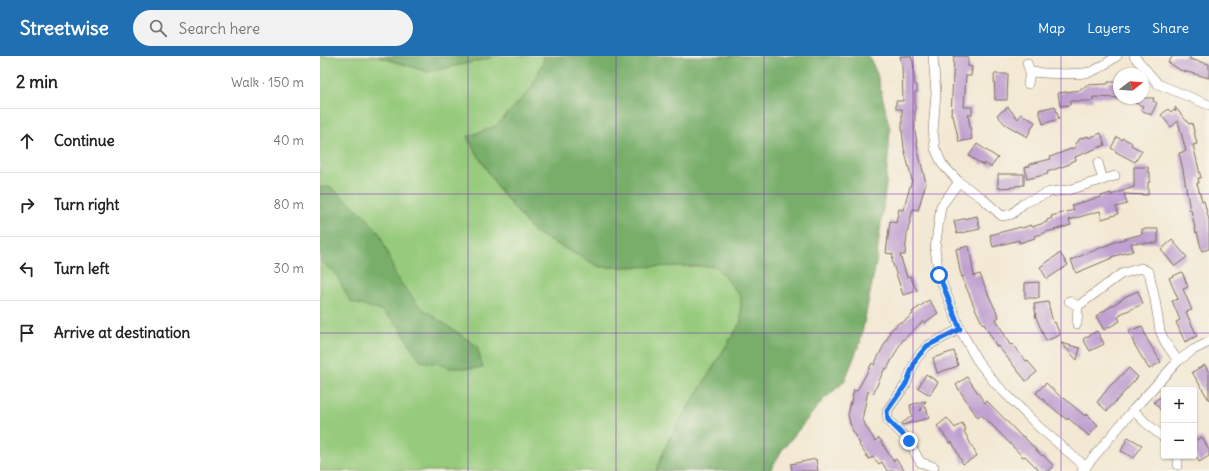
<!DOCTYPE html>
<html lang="en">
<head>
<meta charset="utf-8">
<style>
  body { margin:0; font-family:Delius,sans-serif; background:#f2f2f2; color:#222 }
  .controls { position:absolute; right:12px; bottom:12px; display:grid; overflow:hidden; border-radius:4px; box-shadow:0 1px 3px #0004 }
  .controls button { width:36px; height:36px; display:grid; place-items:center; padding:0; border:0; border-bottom:1px solid #e0e0e0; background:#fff; color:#222; font:20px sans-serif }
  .compass { position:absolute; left:793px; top:12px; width:36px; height:36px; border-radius:50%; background:#fff; box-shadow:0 1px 3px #0004; rotate:73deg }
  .stop { position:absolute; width:12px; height:12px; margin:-9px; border:3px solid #1a73e8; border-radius:50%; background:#fff }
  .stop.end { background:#1a73e8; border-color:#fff; box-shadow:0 1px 4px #0008 }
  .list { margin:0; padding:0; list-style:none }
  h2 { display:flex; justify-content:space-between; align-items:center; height:52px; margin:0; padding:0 16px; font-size:17px }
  h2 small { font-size:13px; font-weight:400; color:#767676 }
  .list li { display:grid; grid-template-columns:26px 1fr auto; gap:12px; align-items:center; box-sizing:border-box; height:64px; padding:0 16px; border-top:1px solid #e0e0e0 }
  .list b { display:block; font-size:15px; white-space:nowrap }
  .list em { font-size:13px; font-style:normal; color:#767676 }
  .icon { flex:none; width:22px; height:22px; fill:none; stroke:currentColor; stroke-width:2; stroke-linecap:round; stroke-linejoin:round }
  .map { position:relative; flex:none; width:889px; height:415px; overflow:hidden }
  header { display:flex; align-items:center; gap:24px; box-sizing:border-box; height:56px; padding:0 20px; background:#1f6fb2; color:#fff }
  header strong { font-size:19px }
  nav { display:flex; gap:22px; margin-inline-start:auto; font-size:14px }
  .search { width:280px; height:36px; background:#f2f2f2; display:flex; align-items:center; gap:10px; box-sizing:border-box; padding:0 14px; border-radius:22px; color:#767676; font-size:15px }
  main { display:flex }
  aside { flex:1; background:#fff }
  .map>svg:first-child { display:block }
</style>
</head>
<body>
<header>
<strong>Streetwise</strong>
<div class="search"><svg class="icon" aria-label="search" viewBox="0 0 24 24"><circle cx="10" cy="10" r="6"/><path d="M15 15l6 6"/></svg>Search here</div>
<nav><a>Map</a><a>Layers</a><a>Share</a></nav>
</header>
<main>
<aside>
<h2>2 min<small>Walk · 150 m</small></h2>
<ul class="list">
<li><svg class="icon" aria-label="ahead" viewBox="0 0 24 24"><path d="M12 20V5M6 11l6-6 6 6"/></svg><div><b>Continue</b></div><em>40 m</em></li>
<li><svg class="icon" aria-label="right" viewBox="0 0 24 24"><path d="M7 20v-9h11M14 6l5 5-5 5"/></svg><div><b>Turn right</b></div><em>80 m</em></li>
<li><svg class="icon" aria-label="left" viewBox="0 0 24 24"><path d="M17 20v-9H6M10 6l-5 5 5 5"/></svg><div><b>Turn left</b></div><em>30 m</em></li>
<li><svg class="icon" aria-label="arrive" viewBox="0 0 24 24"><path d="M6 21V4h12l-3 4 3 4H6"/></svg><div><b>Arrive at destination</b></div></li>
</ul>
</aside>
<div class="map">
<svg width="889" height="415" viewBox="0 0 889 415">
  <rect width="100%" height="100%" fill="#f7f3e8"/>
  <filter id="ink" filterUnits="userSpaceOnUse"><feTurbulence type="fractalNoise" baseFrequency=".025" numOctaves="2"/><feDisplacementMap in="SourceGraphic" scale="8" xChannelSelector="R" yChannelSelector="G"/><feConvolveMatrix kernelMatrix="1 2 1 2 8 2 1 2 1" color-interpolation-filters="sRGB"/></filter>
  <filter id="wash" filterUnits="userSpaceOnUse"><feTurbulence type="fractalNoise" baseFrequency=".012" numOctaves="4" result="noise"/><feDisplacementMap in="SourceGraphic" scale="16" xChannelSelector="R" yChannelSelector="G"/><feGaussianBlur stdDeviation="0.9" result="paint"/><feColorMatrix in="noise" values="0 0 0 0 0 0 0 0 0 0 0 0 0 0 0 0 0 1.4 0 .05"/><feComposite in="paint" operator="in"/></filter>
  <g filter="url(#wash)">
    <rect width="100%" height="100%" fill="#f3e8d3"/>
    <path fill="#96ca7b" stroke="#687a4c" d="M 0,0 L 57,0 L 108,16 L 171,2 L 173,0 L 224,0 L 224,4 L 211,33 L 176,70 L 147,81 L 179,134 L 214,176 L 280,211 L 396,210 L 421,241 L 421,266 L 349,383 L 336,415 L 0,415 Z"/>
    <g fill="#78ae6b" stroke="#5a6c44">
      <path d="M 57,0 L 173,0 L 171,2 L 108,16 Z"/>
      <path d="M 224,0 L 549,0 L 557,18 L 570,73 L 566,128 L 556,207 L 540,287 L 524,326 L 503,344 L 462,394 L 450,415 L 336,415 L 349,383 L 421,266 L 421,241 L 396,210 L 280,211 L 214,176 L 177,130 L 147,81 L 176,70 L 211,33 L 224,4 Z"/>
      <path d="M 0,131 L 11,131 L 45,160 L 60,178 L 77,222 L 100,251 L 157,290 L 163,312 L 130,312 L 118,308 L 100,305 L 78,269 L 62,255 L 31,246 L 16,219 L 0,204 Z"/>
    </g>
    <g id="blocks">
      <g fill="#c0a0d0">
        <path d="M 580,0 L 591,0 L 593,6 L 595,29 L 597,29 L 597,36 L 595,36 L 595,74 L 598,95 L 606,127 L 598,154 L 593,153 L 587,178 L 585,199 L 580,199 L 587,221 L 590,220 L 597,235 L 583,239 L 572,205 L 573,198 L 566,197 L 570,165 L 576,167 L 579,153 L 583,154 L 592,124 L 584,92 L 582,74 L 582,53 L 576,53 L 576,45 L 583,45 L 582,8 Z"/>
        <path d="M 634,0 L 648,0 L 648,10 L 652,11 L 651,20 L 646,20 L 644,51 L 652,51 L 652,59 L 648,59 L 652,83 L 639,86 L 633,59 L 631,59 Z"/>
        <path d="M 853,0 L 871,0 L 869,3 L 889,8 L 889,22 L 860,14 L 848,6 Z"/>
        <path d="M 674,18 L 688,18 L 687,44 L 675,44 Z"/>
        <path d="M 788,26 L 799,26 L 799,42 L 773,41 L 773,45 L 750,45 L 750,49 L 740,50 L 738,37 L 761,34 L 761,32 L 766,31 L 766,29 L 788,28 Z"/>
        <path d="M 802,42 L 834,42 L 833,45 L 837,47 L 831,59 L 821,54 L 823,50 Z"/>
        <path d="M 735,50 L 739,63 L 723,68 L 719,54 Z"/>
        <path d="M 688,51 L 698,63 L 701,58 L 715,66 L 707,81 L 685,68 L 677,59 Z"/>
        <path d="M 855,51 L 869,68 L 872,67 L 877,88 L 873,89 L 881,122 L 878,122 L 879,127 L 877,127 L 882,145 L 884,145 L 889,164 L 889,193 L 882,195 L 877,176 L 876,177 L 871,154 L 870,155 L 863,114 L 859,97 L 866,95 L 858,65 L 851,71 L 841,59 L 848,53 L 851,56 L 854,54 L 856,56 Z"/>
        <path d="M 781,77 L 785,89 L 755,101 L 756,104 L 750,106 L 750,108 L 727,116 L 728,118 L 707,123 L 705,111 L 710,110 L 710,108 L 731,103 L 730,101 L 756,91 L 755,87 L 759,85 L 759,83 L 768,80 L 769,82 Z"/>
        <path d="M 797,81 L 802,84 L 803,82 L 812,87 L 811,89 L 822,95 L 815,106 L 796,96 L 796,95 L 791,92 Z"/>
        <path d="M 657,88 L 678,102 L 671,111 L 664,107 L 663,109 L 649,100 Z"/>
        <path d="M 814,111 L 828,111 L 828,116 L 830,116 L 830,126 L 828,126 L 828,139 L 804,138 L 807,148 L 796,151 L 798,158 L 782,163 L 780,155 L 749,164 L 751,169 L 723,177 L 723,178 L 714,180 L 715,182 L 699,187 L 699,184 L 673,191 L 670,179 L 701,171 L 702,172 L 711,169 L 712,171 L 727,166 L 727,164 L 732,162 L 731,160 L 754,154 L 752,149 L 781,141 L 781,140 L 791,137 L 791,139 L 814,131 Z"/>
        <path d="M 678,118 L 704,118 L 704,129 L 695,130 L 695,131 L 678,132 Z"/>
        <path d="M 657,160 L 660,173 L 637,178 L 634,165 Z"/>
        <path d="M 822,173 L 838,173 L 838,187 L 811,187 L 813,195 L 791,201 L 792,202 L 756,217 L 751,204 L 797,185 L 822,178 Z"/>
        <path d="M 852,184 L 867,201 L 855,210 L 841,194 Z"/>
        <path d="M 649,190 L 654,220 L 660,218 L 668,238 L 679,261 L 676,263 L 690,289 L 692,288 L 706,305 L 707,304 L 717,316 L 706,325 L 678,290 L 677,291 L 664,268 L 663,269 L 654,250 L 642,221 L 644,220 L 642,221 L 640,215 L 636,193 Z"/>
        <path d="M 740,197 L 748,209 L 727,223 L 720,211 Z"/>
        <path d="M 862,216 L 868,231 L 863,233 L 872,254 L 866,256 L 877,280 L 865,286 L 856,266 L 860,264 L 852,245 L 858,243 L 849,222 Z"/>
        <path d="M 719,226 L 719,242 L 705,242 L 705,227 Z"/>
        <path d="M 818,235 L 823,248 L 800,258 L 801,259 L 798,261 L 800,265 L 784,274 L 776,260 L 804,242 L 804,241 Z"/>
        <path d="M 609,244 L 618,257 L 604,267 L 603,265 L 582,285 L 567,313 L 565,312 L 553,338 L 548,335 L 542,364 L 555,385 L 559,382 L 573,405 L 576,403 L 585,415 L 567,415 L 562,406 L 559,408 L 553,401 L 549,403 L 539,389 L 540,388 L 532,375 L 528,359 L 534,334 L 537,335 L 552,307 L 554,309 L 570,277 L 569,276 L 580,266 L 582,267 L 593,258 L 592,256 Z"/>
        <path d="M 728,246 L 733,267 L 735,266 L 740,279 L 726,285 L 715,259 L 716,259 L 714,248 Z"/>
        <path d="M 822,270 L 827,283 L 841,306 L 829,313 L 814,288 L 809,275 Z"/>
        <path d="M 777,275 L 784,288 L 770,295 L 763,283 Z"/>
        <path d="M 741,287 L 760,292 L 757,304 Z"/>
        <path d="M 634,295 L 638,310 L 617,317 L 613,302 Z"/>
        <path d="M 885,309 L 889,317 L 889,344 L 872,316 Z"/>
        <path d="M 809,312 L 818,321 L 787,355 L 777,346 L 790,330 Z"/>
        <path d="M 606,318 L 618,326 L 610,339 L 598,332 Z"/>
        <path d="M 647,321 L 665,347 L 667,345 L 702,381 L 703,380 L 722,400 L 723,399 L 734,410 L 729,415 L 720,415 L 705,400 L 703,401 L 669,366 L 661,359 L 658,362 L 636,329 Z"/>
        <path d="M 726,327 L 743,343 L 744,342 L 765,360 L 767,358 L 778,369 L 769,380 L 748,362 L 747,364 L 728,348 L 716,337 Z"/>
        <path d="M 840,341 L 844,346 L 844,358 L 834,346 Z"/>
        <path d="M 606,345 L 600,355 L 606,351 L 609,362 L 582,369 L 581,368 L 592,360 L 590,349 Z"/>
        <path d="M 627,362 L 635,372 L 642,367 L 646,374 L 644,375 L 657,400 L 643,408 L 632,386 L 630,387 L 617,370 Z"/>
        <path d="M 808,381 L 822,389 L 814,402 L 801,395 Z"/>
        <path d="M 882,381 L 889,394 L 889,400 L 879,406 L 874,395 L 874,385 Z"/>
        <path d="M 496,403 L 498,415 L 472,415 L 471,408 Z"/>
      </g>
    </g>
  </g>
  <g filter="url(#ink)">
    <use href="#blocks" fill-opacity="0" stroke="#7b6c5d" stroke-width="1"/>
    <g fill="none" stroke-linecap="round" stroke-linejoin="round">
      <defs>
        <g id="street">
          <path d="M 613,0 L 616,37 L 613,75 L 615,92 L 622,108 L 639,126 L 662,142 L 682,160 L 692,158 L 704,147 L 730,136 L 748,134 L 795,120"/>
          <path d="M 814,0 L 838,28 L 889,49"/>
          <path d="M 707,7 L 710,16 L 708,28"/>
          <path d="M 710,16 C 728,17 752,20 770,16 C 780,13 788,6 797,0"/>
          <path d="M 778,107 L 783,124"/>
          <path d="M 639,126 L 621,150 L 615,193 L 619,219 L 640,273 L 657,304 L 675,327 L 719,371 L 766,411"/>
          <path d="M 749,245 L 758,250 L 757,268"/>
          <path d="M 758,250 L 801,218 L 821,212 L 829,216 L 835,244 L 840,275 L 845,286 L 858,305"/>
          <path d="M 813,354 L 826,367 L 844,382"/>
          <path d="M 858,400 L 858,409"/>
          <path d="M 614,411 L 600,406 L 589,385 L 568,364 L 567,355 L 586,328 L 596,303 L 607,290 L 640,273"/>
          <path d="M 762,415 L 813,354 L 858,305 L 873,294 L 889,286"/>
        </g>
      </defs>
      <use href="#street" stroke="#7b6c5d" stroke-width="10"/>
      <use href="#street" stroke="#fff" stroke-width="9"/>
    </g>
  </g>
  <g fill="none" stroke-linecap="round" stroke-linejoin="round" filter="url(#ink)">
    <path stroke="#1a73e8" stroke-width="5" d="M 589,385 L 568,364 L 567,355 L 586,328 L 596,303 L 607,290 L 640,273 L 619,219"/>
  </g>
  <path fill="none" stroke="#7b2cbf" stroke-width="1" stroke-opacity="0.55" d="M 148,0 L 148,415M 296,0 L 296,415M 444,0 L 444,415M 593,0 L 593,415M 741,0 L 741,415M 0,138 L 889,138M 0,277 L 889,277"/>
</svg>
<div class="controls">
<button>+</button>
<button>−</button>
</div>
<svg class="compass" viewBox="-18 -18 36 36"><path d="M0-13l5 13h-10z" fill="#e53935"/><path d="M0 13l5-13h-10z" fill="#767676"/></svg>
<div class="stop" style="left:619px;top:219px"></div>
<div class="stop end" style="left:589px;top:385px"></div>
</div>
</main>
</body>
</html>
